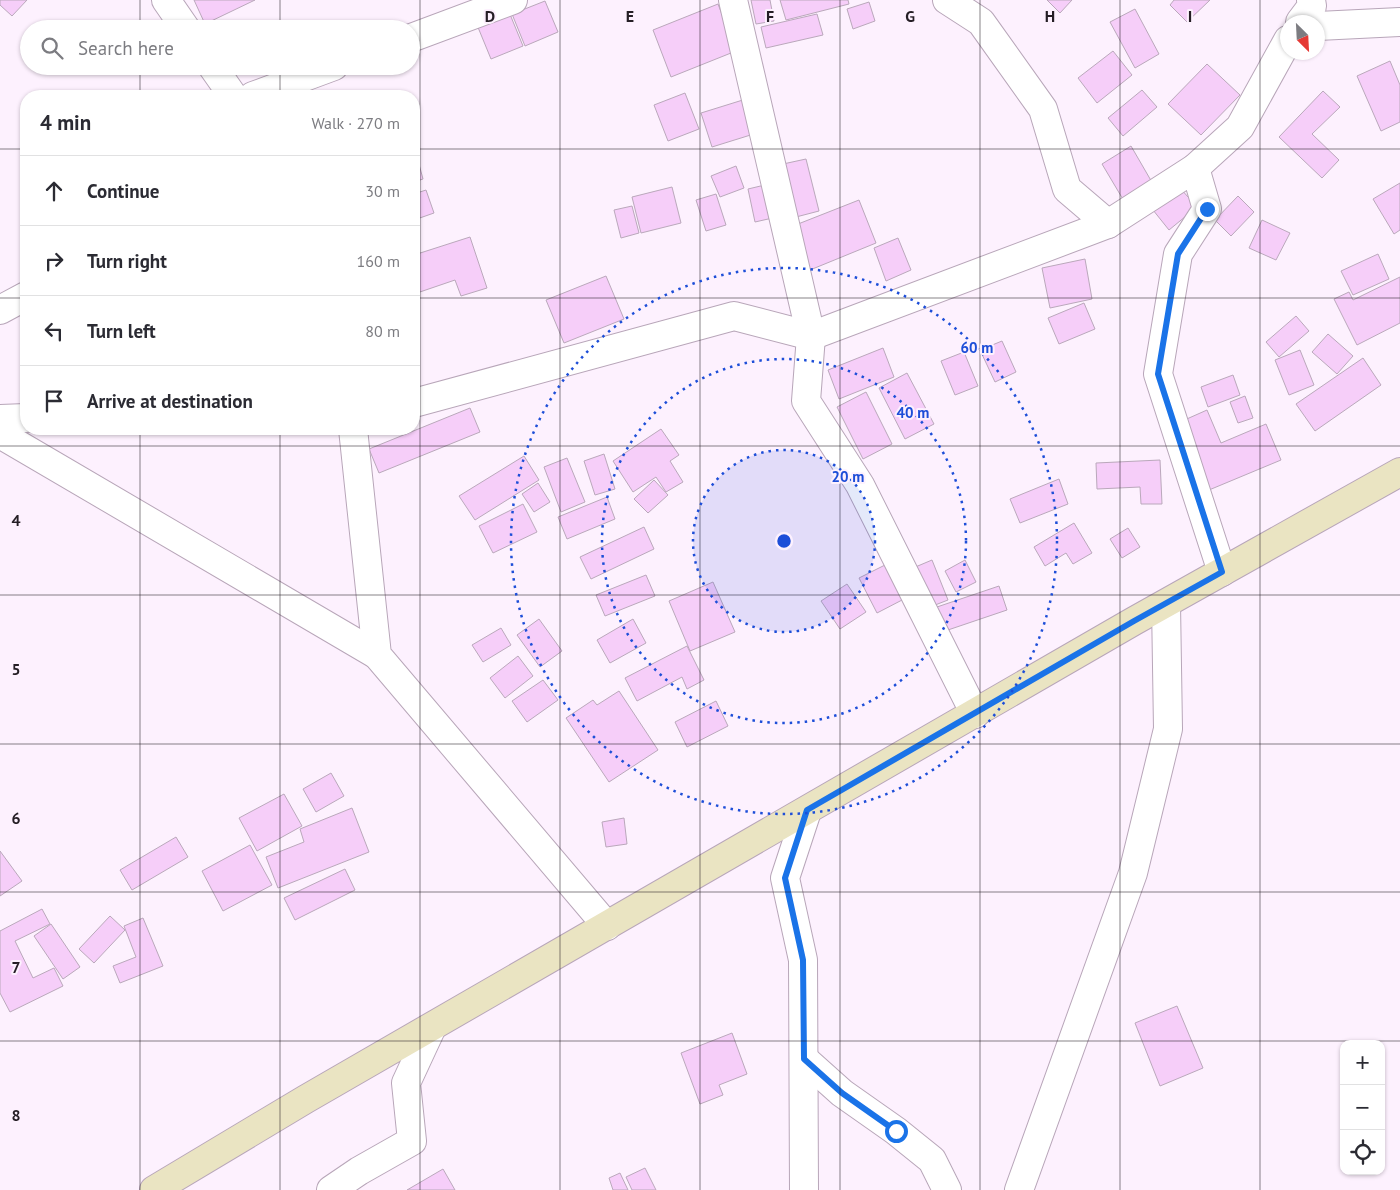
<!DOCTYPE html>
<html lang="en">
<head>
<meta charset="utf-8">
<style>
  body { margin:0; font-family:"PT Sans",sans-serif; background:#f7f7f7; color:#2b2b33 }
  .controls { position:absolute; right:15px; bottom:15px; display:grid; overflow:hidden; border-radius:10px; box-shadow:0 1px 4px #0004 }
  .controls button { width:45px; height:45px; display:grid; place-items:center; padding:0; border:0; border-bottom:1px solid #e1e1e2; background:#fff; color:#2b2b33; font:25px sans-serif }
  .compass { position:absolute; left:1280px; top:15px; width:45px; height:45px; border-radius:50%; background:#fff; box-shadow:0 1px 4px #0004; rotate:156deg }
  .stop { position:absolute; width:15px; height:15px; margin:-11px; border:4px solid #1a73e8; border-radius:50%; background:#fff }
  .stop.end { background:#1a73e8; border-color:#fff; box-shadow:0 1px 5px #0008 }
  .list { margin:0; padding:0; list-style:none }
  h2 { display:flex; justify-content:space-between; align-items:center; height:65px; margin:0; padding:0 20px; font-size:21px }
  h2 small { font-size:16px; font-weight:400; color:#7c7c81 }
  .list li { display:grid; grid-template-columns:32px 1fr auto; gap:15px; align-items:center; box-sizing:border-box; height:70px; padding:0 20px; border-top:1px solid #e1e1e2 }
  .list b { display:block; font-size:19px; white-space:nowrap }
  .list em { font-size:16px; font-style:normal; color:#7c7c81 }
  .icon { flex:none; width:28px; height:28px; fill:none; stroke:currentColor; stroke-width:2; stroke-linecap:round; stroke-linejoin:round }
  .map { position:relative; flex:none; width:1400px; height:1190px; overflow:hidden }
  .search { position:absolute; background:#fff; box-shadow:0 1px 4px #0004; left:20px; top:20px; width:400px; height:55px; display:flex; align-items:center; gap:12px; box-sizing:border-box; padding:0 18px; border-radius:28px; color:#7c7c81; font-size:19px }
  .panel { position:absolute; background:#fff; box-shadow:0 1px 4px #0004; left:20px; top:90px; width:400px; height:345px; border-radius:20px }
  .map>svg:first-child { display:block }
</style>
</head>
<body>
<div class="map">
<svg width="1400" height="1190" viewBox="0 0 1400 1190">
  <rect width="100%" height="100%" fill="#fdf1fe"/>
  <g fill="#f6cef9" stroke="#baa8bb">
    <path d="M 0,0 L 27,0 L 12,16 L 0,5 Z"/>
    <path d="M 194,0 L 255,0 L 205,24 Z"/>
    <path d="M 751,0 L 770,0 L 774,21 L 756,24 Z"/>
    <path d="M 780,0 L 848,0 L 849,4 L 786,20 Z"/>
    <path d="M 1047,0 L 1072,0 L 1060,13 Z"/>
    <path d="M 1174,0 L 1210,0 L 1187,22 L 1170,5 Z"/>
    <path d="M 545,1 L 558,32 L 525,46 L 512,14 Z"/>
    <path d="M 869,2 L 875,21 L 853,29 L 847,9 Z"/>
    <path d="M 718,4 L 736,51 L 671,77 L 653,30 Z"/>
    <path d="M 507,7 L 523,46 L 491,59 L 475,20 Z"/>
    <path d="M 1135,9 L 1159,54 L 1135,68 L 1110,22 Z"/>
    <path d="M 817,14 L 823,35 L 766,48 L 761,27 Z"/>
    <path d="M 1113,51 L 1132,75 L 1097,103 L 1078,78 Z"/>
    <path d="M 1390,61 L 1400,85 L 1400,122 L 1381,131 L 1357,76 Z"/>
    <path d="M 1207,64 L 1240,95 L 1201,135 L 1168,104 Z"/>
    <path d="M 1142,90 L 1157,107 L 1123,136 L 1108,118 Z"/>
    <path d="M 1323,91 L 1340,107 L 1312,134 L 1339,160 L 1322,178 L 1279,137 Z"/>
    <path d="M 685,93 L 699,129 L 668,141 L 654,105 Z"/>
    <path d="M 746,99 L 757,133 L 712,147 L 701,113 Z"/>
    <path d="M 1131,146 L 1153,184 L 1124,201 L 1102,164 Z"/>
    <path d="M 417,157 L 423,179 L 414,182 L 414,158 Z"/>
    <path d="M 806,159 L 819,211 L 796,217 L 783,164 Z"/>
    <path d="M 736,166 L 744,188 L 720,197 L 711,176 Z"/>
    <path d="M 1400,183 L 1400,230 L 1394,234 L 1373,199 Z"/>
    <path d="M 769,184 L 777,217 L 755,222 L 748,189 Z"/>
    <path d="M 672,187 L 681,223 L 641,233 L 632,197 Z"/>
    <path d="M 1180,188 L 1197,207 L 1169,230 L 1153,210 Z"/>
    <path d="M 426,190 L 434,213 L 414,220 L 414,194 Z"/>
    <path d="M 716,194 L 726,225 L 706,231 L 696,200 Z"/>
    <path d="M 1238,196 L 1254,212 L 1231,236 L 1215,220 Z"/>
    <path d="M 859,200 L 876,243 L 810,270 L 793,226 Z"/>
    <path d="M 632,206 L 639,233 L 621,238 L 614,210 Z"/>
    <path d="M 1262,220 L 1290,233 L 1276,260 L 1249,248 Z"/>
    <path d="M 470,237 L 487,288 L 461,296 L 455,280 L 414,294 L 414,255 Z"/>
    <path d="M 898,238 L 911,270 L 886,281 L 874,248 Z"/>
    <path d="M 1378,254 L 1389,279 L 1353,295 L 1341,271 Z"/>
    <path d="M 1085,259 L 1092,299 L 1050,308 L 1042,268 Z"/>
    <path d="M 606,276 L 624,319 L 564,343 L 546,300 Z"/>
    <path d="M 1400,277 L 1400,323 L 1357,345 L 1334,299 L 1349,292 L 1353,300 Z"/>
    <path d="M 1084,303 L 1095,329 L 1059,344 L 1048,318 Z"/>
    <path d="M 1296,316 L 1309,331 L 1279,357 L 1266,342 Z"/>
    <path d="M 1328,334 L 1353,356 L 1337,374 L 1312,352 Z"/>
    <path d="M 1002,341 L 1016,372 L 995,382 L 980,350 Z"/>
    <path d="M 883,348 L 894,377 L 839,399 L 828,370 Z"/>
    <path d="M 1300,350 L 1314,385 L 1289,395 L 1275,360 Z"/>
    <path d="M 964,352 L 978,386 L 955,395 L 941,361 Z"/>
    <path d="M 1363,358 L 1381,385 L 1315,431 L 1296,404 Z"/>
    <path d="M 907,373 L 934,424 L 905,439 L 879,388 Z"/>
    <path d="M 1233,375 L 1240,395 L 1208,407 L 1201,387 Z"/>
    <path d="M 866,392 L 892,444 L 863,459 L 837,407 Z"/>
    <path d="M 1245,396 L 1253,418 L 1238,423 L 1230,402 Z"/>
    <path d="M 470,408 L 480,432 L 379,473 L 369,449 Z"/>
    <path d="M 1207,410 L 1221,443 L 1266,424 L 1281,460 L 1209,490 L 1180,422 Z"/>
    <path d="M 661,429 L 679,455 L 670,461 L 683,482 L 666,492 L 656,477 L 633,492 L 613,461 Z"/>
    <path d="M 604,454 L 615,489 L 595,495 L 584,461 Z"/>
    <path d="M 524,456 L 539,480 L 475,520 L 459,496 Z"/>
    <path d="M 567,458 L 585,502 L 561,512 L 544,467 Z"/>
    <path d="M 1160,460 L 1162,504 L 1141,504 L 1140,487 L 1097,489 L 1096,463 Z"/>
    <path d="M 1059,479 L 1068,504 L 1020,523 L 1010,499 Z"/>
    <path d="M 654,480 L 668,495 L 648,513 L 634,499 Z"/>
    <path d="M 538,483 L 550,502 L 534,512 L 522,494 Z"/>
    <path d="M 607,497 L 615,519 L 567,539 L 558,517 Z"/>
    <path d="M 523,504 L 537,532 L 493,553 L 479,526 Z"/>
    <path d="M 1074,523 L 1092,553 L 1073,564 L 1066,553 L 1045,566 L 1034,547 Z"/>
    <path d="M 644,527 L 654,549 L 591,579 L 580,557 Z"/>
    <path d="M 1128,528 L 1140,547 L 1122,558 L 1110,539 Z"/>
    <path d="M 932,560 L 948,600 L 930,607 L 913,568 Z"/>
    <path d="M 965,560 L 976,582 L 956,592 L 945,571 Z"/>
    <path d="M 887,564 L 904,599 L 877,613 L 859,578 Z"/>
    <path d="M 646,575 L 655,596 L 605,616 L 596,595 Z"/>
    <path d="M 713,582 L 735,632 L 690,651 L 669,601 Z"/>
    <path d="M 847,584 L 866,612 L 840,629 L 821,601 Z"/>
    <path d="M 999,586 L 1007,610 L 942,632 L 934,608 Z"/>
    <path d="M 539,619 L 562,651 L 540,667 L 517,635 Z"/>
    <path d="M 633,619 L 646,643 L 610,663 L 597,640 Z"/>
    <path d="M 501,628 L 511,645 L 483,662 L 472,645 Z"/>
    <path d="M 687,646 L 704,680 L 687,689 L 682,677 L 637,701 L 625,678 Z"/>
    <path d="M 518,656 L 533,676 L 505,698 L 490,678 Z"/>
    <path d="M 543,680 L 558,700 L 527,722 L 512,701 Z"/>
    <path d="M 619,691 L 658,750 L 609,782 L 566,718 L 593,700 L 597,705 Z"/>
    <path d="M 716,701 L 728,726 L 687,747 L 675,722 Z"/>
    <path d="M 331,773 L 344,796 L 316,812 L 303,789 Z"/>
    <path d="M 284,794 L 302,826 L 257,851 L 239,818 Z"/>
    <path d="M 352,808 L 369,852 L 278,888 L 266,857 L 304,842 L 300,829 Z"/>
    <path d="M 624,818 L 627,844 L 606,847 L 602,822 Z"/>
    <path d="M 176,837 L 188,857 L 132,890 L 120,870 Z"/>
    <path d="M 250,845 L 272,885 L 223,911 L 202,871 Z"/>
    <path d="M 0,851 L 22,881 L 0,896 Z"/>
    <path d="M 345,869 L 355,890 L 295,920 L 284,898 Z"/>
    <path d="M 42,909 L 50,924 L 15,941 L 33,978 L 54,968 L 63,986 L 10,1012 L 0,993 L 0,931 Z"/>
    <path d="M 110,916 L 125,930 L 94,963 L 79,949 Z"/>
    <path d="M 143,918 L 163,966 L 120,983 L 113,966 L 136,957 L 124,926 Z"/>
    <path d="M 51,924 L 80,967 L 63,979 L 34,936 Z"/>
    <path d="M 1177,1006 L 1203,1068 L 1160,1086 L 1135,1023 Z"/>
    <path d="M 732,1033 L 747,1074 L 719,1085 L 723,1095 L 700,1104 L 681,1053 Z"/>
    <path d="M 645,1168 L 656,1190 L 632,1190 L 626,1177 Z"/>
    <path d="M 443,1169 L 455,1190 L 407,1190 Z"/>
    <path d="M 620,1173 L 628,1190 L 613,1190 L 609,1178 Z"/>
  </g>
  <g fill="none" stroke-linecap="round" stroke-linejoin="round">
    <defs>
      <g id="minor">
        <path d="M 166,0 L 186,29"/>
        <path d="M 733,0 L 811,336 L 806,401 L 860,485 L 975,714"/>
        <path d="M 947,0 L 981,22 L 1043,109 L 1067,189 L 1108,224"/>
        <path d="M 1300,22 L 1312,6 L 1311,0"/>
        <path d="M 1318,26 L 1400,22"/>
        <path d="M 411,38 L 513,0"/>
        <path d="M 212,66 L 233,96"/>
        <path d="M 253,96 L 334,66"/>
        <path d="M 1195,168 L 1240,127 L 1288,40"/>
        <path d="M 0,310 L 26,296"/>
        <path d="M 414,403 L 734,316 L 811,336 L 1108,224 L 1195,168 L 1207,209 L 1178,254 L 1158,374 L 1222,572"/>
        <path d="M 0,419 L 26,418"/>
        <path d="M 353,429 L 377,655 L 607,926"/>
        <path d="M 0,434 L 377,655"/>
        <path d="M 804,1059 L 842,1093 L 896,1131 L 932,1160 L 947,1190"/>
        <path d="M 331,1190 L 359,1171 L 412,1141 L 406,1083 L 432,1027"/>
        <path d="M 804,1190 L 803,960 L 785,878 L 807,811"/>
        <path d="M 1019,1190 L 1133,873 L 1168,729 L 1166,604"/>
      </g>
      <path id="secondary" d="M 154,1190 L 306,1099 L 1134,621 L 1400,472"/>
    </defs>
    <use href="#minor" stroke="#b8a6b9" stroke-width="30"/>
    <use href="#secondary" stroke="#b8a6b9" stroke-width="30"/>
    <use href="#minor" stroke="#fff" stroke-width="28"/>
    <use href="#secondary" stroke="#eae4c2" stroke-width="28"/>
  </g>
  <g fill="none" stroke-linecap="round" stroke-linejoin="round">
    <path stroke="#1a73e8" stroke-width="6" d="M 896,1131 L 842,1093 L 804,1059 L 803,960 L 785,878 L 807,810 L 1134,621 L 1222,572 L 1158,374 L 1178,254 L 1207,209"/>
  </g>
  <path fill="none" stroke="#251e25" stroke-width="1" stroke-opacity="0.55" d="M 140,0 L 140,29M 280,0 L 280,29M 420,0 L 420,1190M 560,0 L 560,1190M 700,0 L 700,1190M 840,0 L 840,1190M 980,0 L 980,1190M 1120,0 L 1120,1190M 1260,0 L 1260,1190M 140,66 L 140,96M 280,66 L 280,96M 0,149 L 26,149M 414,149 L 1400,149M 0,298 L 26,298M 414,298 L 1400,298M 140,429 L 140,1190M 280,429 L 280,1190M 0,446 L 1400,446M 0,595 L 1400,595M 0,744 L 1400,744M 0,892 L 1400,892M 0,1041 L 1400,1041"/>
  <circle cx="784" cy="541" r="91" fill="#1d4ed8" fill-opacity=".12"/>
  <g fill="none" stroke="#1d4ed8" stroke-width="2.5" stroke-dasharray="2.5 5">
    <circle cx="784" cy="541" r="91"/>
    <circle cx="784" cy="541" r="182"/>
    <circle cx="784" cy="541" r="273"/>
  </g>
  <g font-size="16" text-anchor="middle" font-weight="bold" fill="#251e25" stroke="#fdf1fe" stroke-width="4" stroke-linejoin="round" paint-order="stroke">
    <text x="490" y="22">D</text>
    <text x="630" y="22">E</text>
    <text x="770" y="22">F</text>
    <text x="910" y="22">G</text>
    <text x="1050" y="22">H</text>
    <text x="1190" y="22">I</text>
    <text x="16" y="526">4</text>
    <text x="16" y="675">5</text>
    <text x="16" y="824">6</text>
    <text x="16" y="973">7</text>
    <text x="16" y="1121">8</text>
  </g>
  <circle cx="784" cy="541" r="8" fill="#1d4ed8" stroke="#fdf1fe" stroke-width="2.5"/>
  <g font-size="15" text-anchor="middle" font-weight="bold" fill="#1d4ed8" stroke="#fdf1fe" stroke-width="4" stroke-linejoin="round" paint-order="stroke">
    <text x="977" y="353">60 m</text>
    <text x="913" y="418">40 m</text>
    <text x="848" y="482">20 m</text>
  </g>
</svg>
<div class="controls">
<button>+</button>
<button>−</button>
<button><svg class="icon" aria-label="locate" viewBox="0 0 24 24"><circle cx="12" cy="12" r="6"/><path d="M12 2v4M12 18v4M2 12h4M18 12h4"/></svg></button>
</div>
<svg class="compass" viewBox="-18 -18 36 36"><path d="M0-13l5 13h-10z" fill="#e53935"/><path d="M0 13l5-13h-10z" fill="#7c7c81"/></svg>
<div class="stop" style="left:896px;top:1131px"></div>
<div class="stop end" style="left:1207px;top:209px"></div>
<div class="search"><svg class="icon" aria-label="search" viewBox="0 0 24 24"><circle cx="10" cy="10" r="6"/><path d="M15 15l6 6"/></svg>Search here</div>
<section class="panel">
<h2>4 min<small>Walk · 270 m</small></h2>
<ul class="list">
<li><svg class="icon" aria-label="ahead" viewBox="0 0 24 24"><path d="M12 20V5M6 11l6-6 6 6"/></svg><div><b>Continue</b></div><em>30 m</em></li>
<li><svg class="icon" aria-label="right" viewBox="0 0 24 24"><path d="M7 20v-9h11M14 6l5 5-5 5"/></svg><div><b>Turn right</b></div><em>160 m</em></li>
<li><svg class="icon" aria-label="left" viewBox="0 0 24 24"><path d="M17 20v-9H6M10 6l-5 5 5 5"/></svg><div><b>Turn left</b></div><em>80 m</em></li>
<li><svg class="icon" aria-label="arrive" viewBox="0 0 24 24"><path d="M6 21V4h12l-3 4 3 4H6"/></svg><div><b>Arrive at destination</b></div></li>
</ul>
</section>
</div>
</body>
</html>
